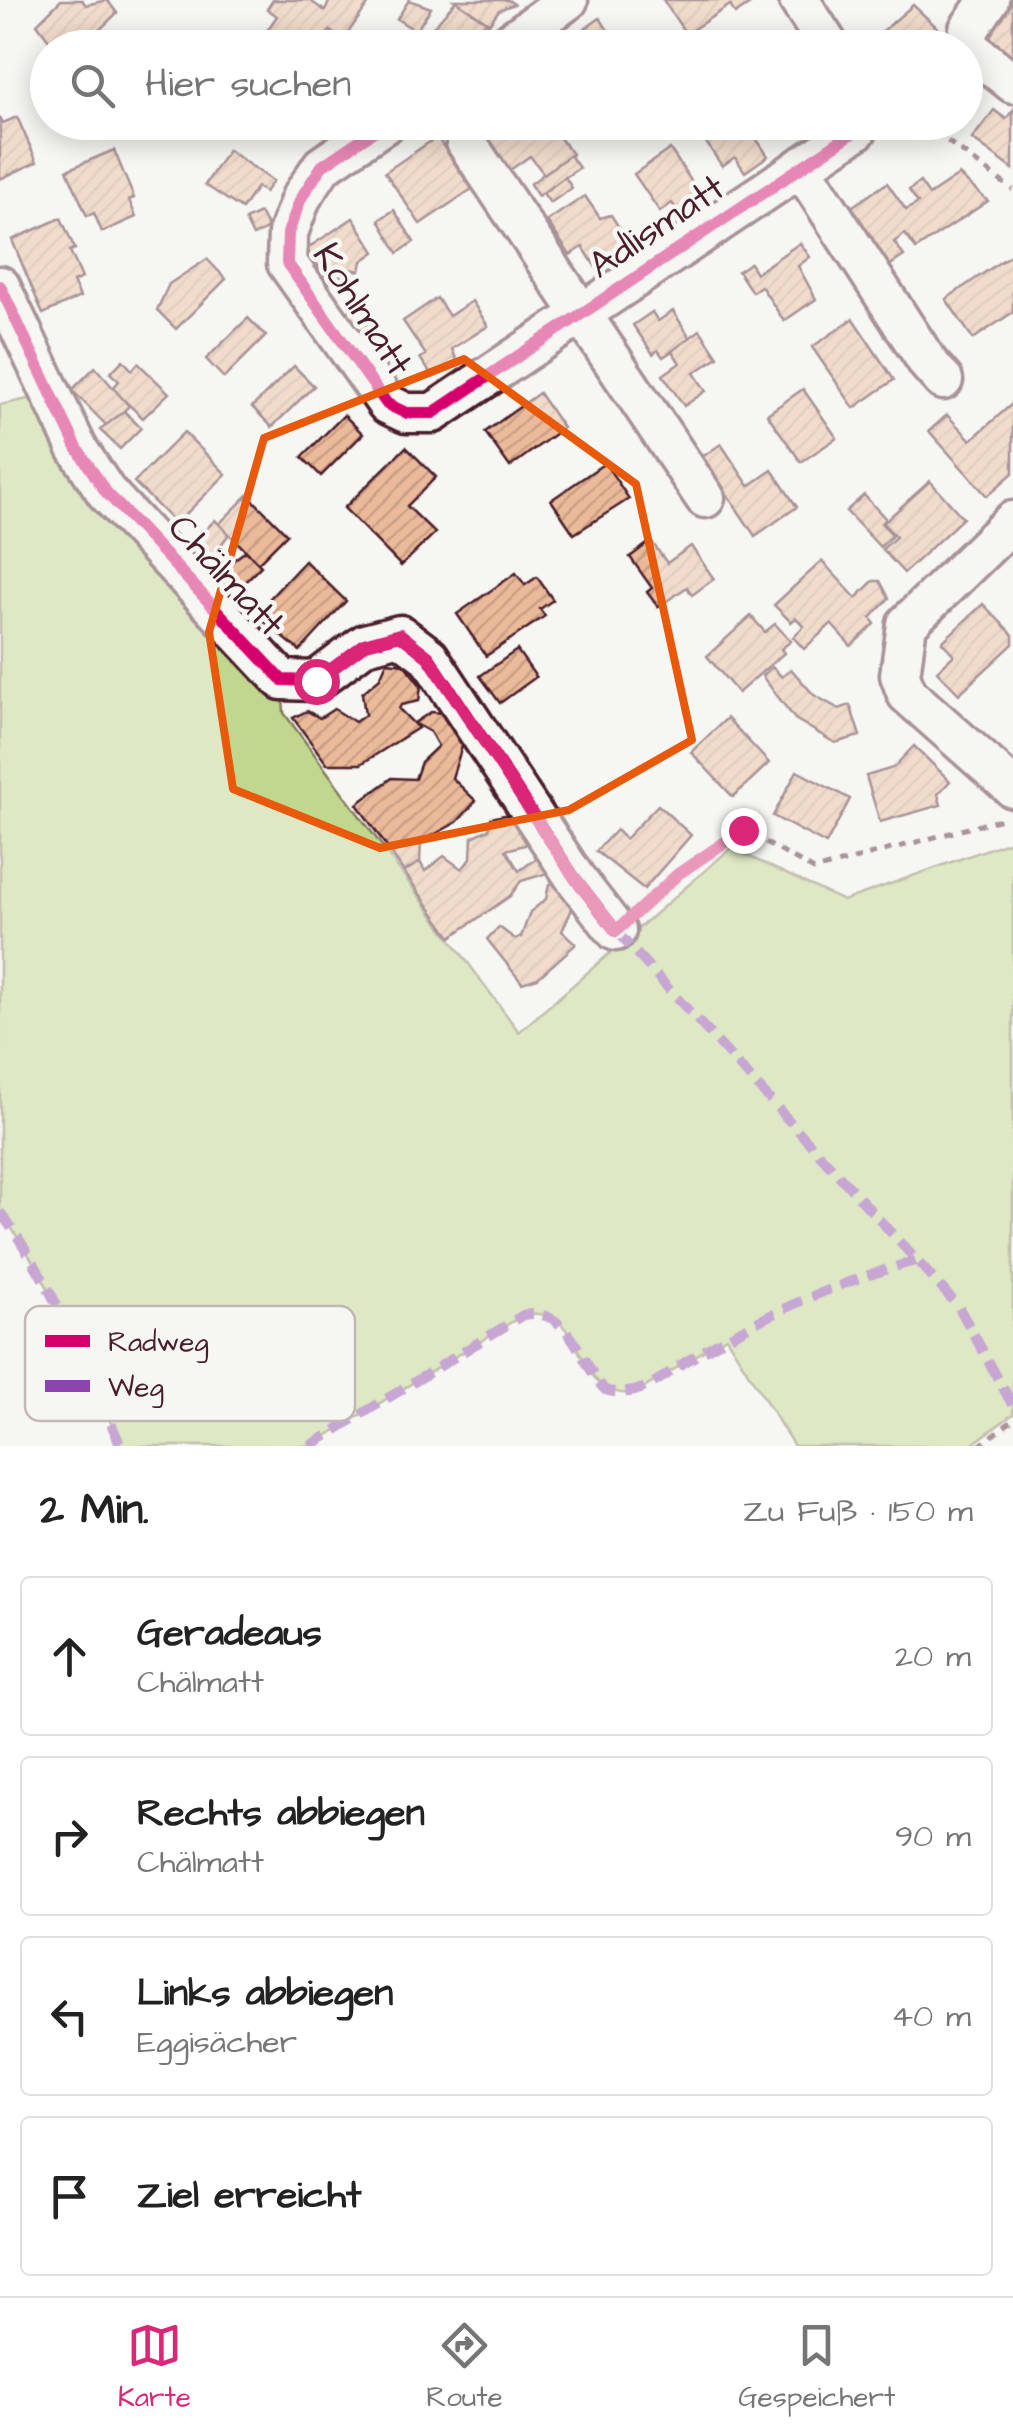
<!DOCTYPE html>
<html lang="de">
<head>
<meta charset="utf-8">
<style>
  body { margin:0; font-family:"Architects Daughter",sans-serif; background:#f6f6f6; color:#222 }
  .stop { position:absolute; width:30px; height:30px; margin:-22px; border:8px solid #db2777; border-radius:50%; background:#fff }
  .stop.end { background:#db2777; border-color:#fff; box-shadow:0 2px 10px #0008 }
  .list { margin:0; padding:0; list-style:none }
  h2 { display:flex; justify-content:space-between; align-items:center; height:130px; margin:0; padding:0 40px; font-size:42px }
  h2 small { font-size:32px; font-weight:400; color:#767676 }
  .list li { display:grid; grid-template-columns:65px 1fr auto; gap:30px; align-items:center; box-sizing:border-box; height:160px; margin:0 20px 20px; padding:0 20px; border:2px solid #e0e0e0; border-radius:10px }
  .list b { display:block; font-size:38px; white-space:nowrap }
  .list p { margin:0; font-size:32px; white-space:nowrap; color:#767676 }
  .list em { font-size:32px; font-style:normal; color:#767676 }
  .icon { flex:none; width:55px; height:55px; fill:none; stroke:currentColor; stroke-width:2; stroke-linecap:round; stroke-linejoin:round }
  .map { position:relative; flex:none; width:1013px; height:1446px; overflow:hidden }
  .search { position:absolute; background:#fff; box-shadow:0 5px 25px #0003; left:30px; right:30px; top:30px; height:110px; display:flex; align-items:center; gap:25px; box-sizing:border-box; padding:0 35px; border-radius:55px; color:#767676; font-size:38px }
  .sheet { height:850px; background:#fff }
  nav { display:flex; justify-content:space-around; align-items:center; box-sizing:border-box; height:140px; border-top:2px solid #e0e0e0; background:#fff; font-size:28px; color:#767676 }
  nav a { display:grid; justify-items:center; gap:5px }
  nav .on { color:#db2777 }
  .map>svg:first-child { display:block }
</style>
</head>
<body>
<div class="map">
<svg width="1013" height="1446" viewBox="0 0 1013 1446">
  <defs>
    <pattern id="building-hatch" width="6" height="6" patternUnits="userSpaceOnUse" patternTransform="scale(2.5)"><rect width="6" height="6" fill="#eaba9a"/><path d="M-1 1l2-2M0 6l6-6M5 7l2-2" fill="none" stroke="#ca9f85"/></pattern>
  </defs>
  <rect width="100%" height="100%" fill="#f6f6f2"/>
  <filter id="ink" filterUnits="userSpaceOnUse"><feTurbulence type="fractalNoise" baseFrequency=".01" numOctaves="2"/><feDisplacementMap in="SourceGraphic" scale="20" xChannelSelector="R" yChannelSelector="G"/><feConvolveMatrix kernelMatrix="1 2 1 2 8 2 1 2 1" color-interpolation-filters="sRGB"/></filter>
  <g filter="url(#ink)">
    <path fill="#c0d78d" stroke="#857b5c" stroke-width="2.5" d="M 51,394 L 282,680 L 284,713 L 519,1032 L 731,848 L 843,901 L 1013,840 L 1013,1414 L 970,1446 L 794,1446 L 726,1337 L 636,1393 C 568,1402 591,1302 523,1315 L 310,1446 L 121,1446 C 85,1365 53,1283 0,1212 L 0,405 Z"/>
    <g fill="url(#building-hatch)" stroke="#4a1f2b" stroke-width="2.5">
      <path d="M 61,0 L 82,0 L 86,5 L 107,0 L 117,13 L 83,46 L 55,48 L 37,24 Z"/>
      <path d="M 273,0 L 309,0 L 325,11 L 330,0 L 371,0 L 343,40 L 330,31 L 319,48 L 288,48 L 266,32 L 277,16 L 267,9 Z"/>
      <path d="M 409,0 L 431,8 L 416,31 L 397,19 Z"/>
      <path d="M 454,0 L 508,0 L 514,4 L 499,10 L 489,24 Z"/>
      <path d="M 663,0 L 756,0 L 735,14 L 730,5 L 686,34 Z"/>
      <path d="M 1013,0 L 1013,59 L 988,39 Z"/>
      <path d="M 456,1 L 487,22 L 470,32 L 459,48 L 444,48 L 427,34 Z"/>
      <path d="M 913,5 L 945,35 L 936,48 L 873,48 L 869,43 Z"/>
      <path d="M 600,18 L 617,45 L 623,41 L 628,48 L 558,48 Z"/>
      <path d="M 994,110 L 1006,119 L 1013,110 L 1013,169 L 972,139 Z"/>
      <path d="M 0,117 L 3,123 L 17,117 L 37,162 L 0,179 Z"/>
      <path d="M 497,122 L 548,122 L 572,154 L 544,174 L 530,156 L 510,170 L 483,132 Z"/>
      <path d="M 701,122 L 745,122 L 768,156 L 745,172 L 735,157 L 722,166 L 695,126 Z"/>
      <path d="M 437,137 L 472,189 L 420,224 L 385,172 Z"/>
      <path d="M 670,149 L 703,199 L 680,214 L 672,203 L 660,212 L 634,174 Z"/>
      <path d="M 114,150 L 134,198 L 129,200 L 136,217 L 102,232 L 94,213 L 87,216 L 67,170 Z"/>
      <path d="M 228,150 L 273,181 L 265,192 L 257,187 L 242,209 L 205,185 Z"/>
      <path d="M 570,155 L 579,168 L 538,196 L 530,184 Z"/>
      <path d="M 959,175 L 988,201 L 916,249 L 905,234 L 894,242 L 904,256 L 883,270 L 844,212 L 887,183 L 906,210 L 918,203 L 909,190 L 920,182 L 929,195 Z"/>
      <path d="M 565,177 L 572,188 L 550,203 L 543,193 Z"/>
      <path d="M 585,196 L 600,218 L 611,215 L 633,249 L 597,269 L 583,247 L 570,255 L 547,221 Z"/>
      <path d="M 394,210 L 414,242 L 398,253 L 379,220 Z"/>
      <path d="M 260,213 L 268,228 L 253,236 L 245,220 Z"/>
      <path d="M 61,218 L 75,249 L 70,251 L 82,278 L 73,282 L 80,297 L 43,314 L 12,240 Z"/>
      <path d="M 353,218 L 375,252 L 362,261 L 360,271 L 351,269 L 330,283 L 306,249 Z"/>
      <path d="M 800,243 L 810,257 L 798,266 L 816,299 L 784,321 L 761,286 L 752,292 L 738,271 L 750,263 L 756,273 Z"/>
      <path d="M 1013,253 L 1013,312 L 973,339 L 946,299 Z"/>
      <path d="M 207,259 L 226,279 L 176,329 L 157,310 L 169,284 Z"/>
      <path d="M 437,298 L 449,316 L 472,301 L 488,326 L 452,349 L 457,361 L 433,377 L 420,358 L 426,355 L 403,321 Z"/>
      <path d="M 354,307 L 380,342 L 365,353 L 340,318 Z"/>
      <path d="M 673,311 L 691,339 L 663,357 L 658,350 L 653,354 L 633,325 L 652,312 L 658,321 Z"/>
      <path d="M 248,318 L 266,336 L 224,378 L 206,359 Z"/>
      <path d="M 853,319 L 894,380 L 854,408 L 812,347 Z"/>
      <path d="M 700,330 L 718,357 L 694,373 L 706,391 L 684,406 L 663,375 L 680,363 L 672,351 Z"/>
      <path d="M 123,360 L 132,370 L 138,363 L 169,393 L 143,418 L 112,389 L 119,381 L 110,373 Z"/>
      <path d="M 294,366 L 314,386 L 272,427 L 252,407 Z"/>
      <path d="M 95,367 L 129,406 L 108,427 L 72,390 Z"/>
      <path d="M 803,389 L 837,438 L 801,462 L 767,414 Z"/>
      <path d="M 539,393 L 563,428 L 510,467 L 485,432 Z"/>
      <path d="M 1013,403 L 1013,473 L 987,496 L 929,431 L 947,415 L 971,440 Z"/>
      <path d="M 124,411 L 141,428 L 120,449 L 100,430 Z"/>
      <path d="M 344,415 L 363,434 L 321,476 L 302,457 Z"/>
      <path d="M 184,432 L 226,474 L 176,524 L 134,482 Z"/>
      <path d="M 721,444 L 749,486 L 772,470 L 797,507 L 755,536 L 702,457 Z"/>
      <path d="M 406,447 L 436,477 L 407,506 L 435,533 L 401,566 L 344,508 Z"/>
      <path d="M 605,463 L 629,499 L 574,534 L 551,500 Z"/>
      <path d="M 930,481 L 963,518 L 904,573 L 882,549 L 896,537 L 883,523 Z"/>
      <path d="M 248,495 L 287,534 L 258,563 L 219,524 Z"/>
      <path d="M 864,495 L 886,519 L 881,523 L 893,535 L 880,547 L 846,511 Z"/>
      <path d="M 215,520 L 229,534 L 212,557 L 195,540 Z"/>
      <path d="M 651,541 L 667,563 L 691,546 L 714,579 L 692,595 L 687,587 L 658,607 L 647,592 L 652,588 L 630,557 Z"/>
      <path d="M 246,551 L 261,566 L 239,588 L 221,569 Z"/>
      <path d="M 305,561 L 346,601 L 300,651 L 255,614 Z"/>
      <path d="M 822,561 L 856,598 L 873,581 L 880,581 L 889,598 L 871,618 L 875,624 L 851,646 L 831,624 L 804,649 L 793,637 L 804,626 L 796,618 L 791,622 L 774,605 Z"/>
      <path d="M 516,573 L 525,585 L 537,577 L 553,600 L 540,609 L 545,616 L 486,656 L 457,614 Z"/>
      <path d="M 983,604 L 1013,635 L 1013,644 L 959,694 L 937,671 L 954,655 L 942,642 Z"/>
      <path d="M 751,616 L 765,632 L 775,624 L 791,641 L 781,649 L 784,653 L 738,693 L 707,656 Z"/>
      <path d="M 517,650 L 536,677 L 500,703 L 480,676 Z"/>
      <path d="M 387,662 L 404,664 L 421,686 L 419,701 L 401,705 L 399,709 L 418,728 L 361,764 L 327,764 L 293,718 L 307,711 L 320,718 L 334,709 L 355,722 L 365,715 L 362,693 L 380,678 Z"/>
      <path d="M 772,667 L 782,677 L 791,669 L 814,695 L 839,709 L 850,705 L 860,736 L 835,743 L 795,719 L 762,676 Z"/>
      <path d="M 431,712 L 442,713 L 464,740 L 452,778 L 476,801 L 457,822 L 421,842 L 420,862 L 404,872 L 357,804 L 392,778 L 415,779 L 421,762 L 438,746 L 430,732 L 414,723 Z"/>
      <path d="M 727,718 L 769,763 L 733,797 L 691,752 Z"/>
      <path d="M 914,746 L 950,781 L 938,794 L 941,805 L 880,822 L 866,776 L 893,768 Z"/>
      <path d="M 797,771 L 850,799 L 826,844 L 773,816 Z"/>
      <path d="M 658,805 L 691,835 L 644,889 L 596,851 L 616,830 L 625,839 Z"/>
      <path d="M 504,815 L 512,816 L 531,833 L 525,845 L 506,850 L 519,871 L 538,857 L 548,873 L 521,881 L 510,896 L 451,937 L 404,872 L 420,862 L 425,871 L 444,856 L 462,869 L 471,858 L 472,837 L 489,829 L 491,818 Z"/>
      <path d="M 556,883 L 572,909 L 562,931 L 576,944 L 538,978 L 522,983 L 487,939 L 499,927 L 515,939 L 521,937 L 530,912 L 546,899 L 549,884 Z"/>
    </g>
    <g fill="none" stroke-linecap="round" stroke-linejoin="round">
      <defs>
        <g id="minor">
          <path d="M 799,0 L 830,48"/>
          <path d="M 989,0 L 969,29 L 968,47 L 1013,83"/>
          <path d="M 502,48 L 568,0"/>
          <path d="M 387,122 L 322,166 L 301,198 L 288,233 L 287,263 L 387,404 L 406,413 L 433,413 L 857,130 L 861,122"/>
          <path d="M 466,142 L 705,498"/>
          <path d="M 801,167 L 928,363 L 943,380"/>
          <path d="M 0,286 L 77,448 L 106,492 L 282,680 L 316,681 L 365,644 L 400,635 L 429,657 L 575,878 L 616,931"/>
          <path d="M 1013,521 L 907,624 L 900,675 L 907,694 L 1013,788"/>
        </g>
      </defs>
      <use href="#minor" stroke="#4a1f2b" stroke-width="45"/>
      <g stroke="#4a1f2b" stroke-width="5" stroke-dasharray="8 8" stroke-linecap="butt">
        <path d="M 922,122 L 1013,190"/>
        <path d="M 638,913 L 678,874 L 743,830 L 814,870 L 1005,818"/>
        <path d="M 979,1446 L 1013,1420"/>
      </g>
      <use href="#minor" stroke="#f6f6f2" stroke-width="38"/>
      <g stroke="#8e44ad" stroke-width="10" stroke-dasharray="20 10" stroke-linecap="butt">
        <path d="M 616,931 L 958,1306 L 1013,1406"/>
        <path d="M 0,1212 C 53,1283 85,1365 121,1446"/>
        <path d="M 310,1446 L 523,1315 C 570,1306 578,1360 605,1390 C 638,1400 660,1378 687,1361 C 762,1315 834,1283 919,1260"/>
      </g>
      <defs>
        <g id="cycleway">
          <path d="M 387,122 L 322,166 L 301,198 L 288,233 L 287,263 L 387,404 L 406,413 L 433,413 L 857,130 L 861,122"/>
          <path d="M 0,286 L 77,448 L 106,492 L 282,680 L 316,681 L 365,644 L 400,635 L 429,657 L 575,878 L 616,931"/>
        </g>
      </defs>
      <use href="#cycleway" stroke="#f6f6f2" stroke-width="19"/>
      <use href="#cycleway" stroke="#d6006c" stroke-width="12"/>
    </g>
  </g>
  <g fill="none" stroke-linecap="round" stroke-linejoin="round" filter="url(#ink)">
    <path stroke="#db2777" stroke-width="12" d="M 316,681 L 365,644 L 400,634 L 428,657 L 575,878 L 616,931 L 678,874 L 743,830"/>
  </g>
  <path d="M0 0H1013V1446H0ZM 464,359 L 636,484 L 692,740 L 569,810 L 380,848 L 233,789 L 209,632 L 264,438 Z" fill="#f6f6f2" fill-opacity=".55" fill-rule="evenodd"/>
  <path fill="none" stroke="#e8590c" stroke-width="8" stroke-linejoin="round" d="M 464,359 L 636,484 L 692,740 L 569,810 L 380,848 L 233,789 L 209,632 L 264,438 Z"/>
  <g text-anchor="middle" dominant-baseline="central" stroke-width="9" stroke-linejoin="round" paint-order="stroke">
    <g font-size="38" fill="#4a1f2b" stroke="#f6f6f2">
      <text transform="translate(657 227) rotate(-34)">Adlismatt</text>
      <text transform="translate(362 310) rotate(57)">Kohlmatt</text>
      <text transform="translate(226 576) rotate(47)">Chälmatt</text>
    </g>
  </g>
  <rect x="25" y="1306" width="330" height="115" rx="15" fill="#f6f6f2" stroke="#c2b6b6" stroke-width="2.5"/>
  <rect x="45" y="1335" width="45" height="12" fill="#d6006c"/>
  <rect x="45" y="1380" width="45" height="12" fill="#8e44ad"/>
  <g font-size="28" fill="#4a1f2b">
    <text x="108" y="1351">Radweg</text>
    <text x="108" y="1396">Weg</text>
  </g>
</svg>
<div class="stop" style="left:316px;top:681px"></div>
<div class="stop end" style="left:743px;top:830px"></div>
<div class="search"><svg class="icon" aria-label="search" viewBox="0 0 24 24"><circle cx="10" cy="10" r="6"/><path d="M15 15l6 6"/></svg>Hier suchen</div>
</div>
<section class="sheet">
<h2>2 Min.<small>Zu Fuß · 150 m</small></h2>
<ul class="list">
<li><svg class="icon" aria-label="ahead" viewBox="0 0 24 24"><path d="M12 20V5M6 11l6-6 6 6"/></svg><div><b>Geradeaus</b><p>Chälmatt</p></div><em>20 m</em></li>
<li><svg class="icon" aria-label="right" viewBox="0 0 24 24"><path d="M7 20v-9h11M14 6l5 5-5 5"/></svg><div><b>Rechts abbiegen</b><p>Chälmatt</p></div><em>90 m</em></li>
<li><svg class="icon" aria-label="left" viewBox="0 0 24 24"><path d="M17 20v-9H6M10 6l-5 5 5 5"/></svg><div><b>Links abbiegen</b><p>Eggisächer</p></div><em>40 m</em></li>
<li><svg class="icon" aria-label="arrive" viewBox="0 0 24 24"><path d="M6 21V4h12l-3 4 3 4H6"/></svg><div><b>Ziel erreicht</b></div></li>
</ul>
</section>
<nav>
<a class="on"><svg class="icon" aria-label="map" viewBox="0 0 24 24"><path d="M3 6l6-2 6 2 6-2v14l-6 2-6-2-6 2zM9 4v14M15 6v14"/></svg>Karte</a>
<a><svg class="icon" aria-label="directions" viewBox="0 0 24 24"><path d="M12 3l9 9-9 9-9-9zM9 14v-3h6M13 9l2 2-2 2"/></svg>Route</a>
<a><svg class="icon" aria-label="saved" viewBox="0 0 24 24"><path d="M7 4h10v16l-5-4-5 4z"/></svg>Gespeichert</a>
</nav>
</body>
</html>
